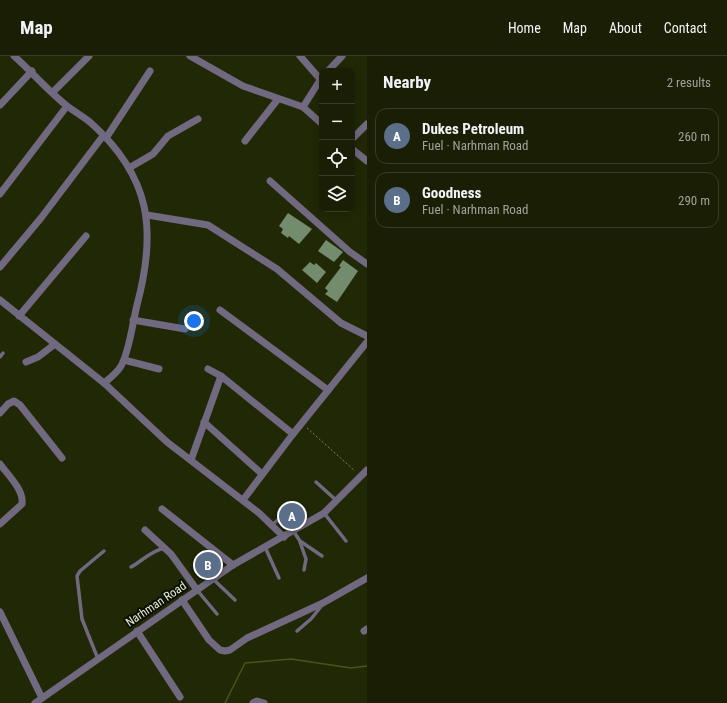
<!DOCTYPE html>
<html lang="en">
<head>
<meta charset="utf-8">
<style>
  body { margin:0; font-family:"Roboto Condensed",sans-serif; background:#262b13; color:#f1f3f6 }
  .controls { position:absolute; right:12px; top:12px; display:grid; overflow:hidden; border-radius:8px; box-shadow:0 2px 10px #0003 }
  .controls button { width:36px; height:36px; display:grid; place-items:center; padding:0; border:0; border-bottom:1px solid #373c26; background:#191e04; color:#f1f3f6; font:20px sans-serif }
  .you { position:absolute; left:194px; top:265px; width:14px; height:14px; margin:-10px; border:3px solid #fff; border-radius:50%; background:#1a73e8; box-shadow:0 0 0 6px #1a73e833 }
  .badge { display:grid; place-items:center; width:26px; height:26px; border-radius:50%; background:#8c9099; color:#fff; font-size:13px; font-weight:700 }
  .pin { position:absolute; translate:-50% -50%; border:2px solid #fff; box-shadow:0 1px 4px #0006 }
  .list { margin:0; padding:0; list-style:none }
  h2 { display:flex; justify-content:space-between; align-items:center; height:52px; margin:0; padding:0 16px; font-size:17px }
  h2 small { font-size:13px; font-weight:400; color:#9fa29a }
  .list li { display:grid; grid-template-columns:26px 1fr auto; gap:12px; align-items:center; box-sizing:border-box; height:56px; margin:0 8px 8px; padding:0 8px; border:1px solid #373c26; border-radius:12px }
  .list b { display:block; font-size:15px; white-space:nowrap }
  .list p { margin:0; font-size:13px; white-space:nowrap; color:#9fa29a }
  .list em { font-size:13px; font-style:normal; color:#9fa29a }
  .icon { flex:none; width:22px; height:22px; fill:none; stroke:currentColor; stroke-width:2; stroke-linecap:round; stroke-linejoin:round }
  .map { position:relative; flex:none; width:367px; height:647px; overflow:hidden }
  header { display:flex; align-items:center; gap:24px; box-sizing:border-box; height:56px; padding:0 20px; background:#191e04; border-bottom:1px solid #373c26 }
  header strong { font-size:19px }
  nav { display:flex; gap:22px; margin-inline-start:auto; font-size:14px }
  main { display:flex }
  aside { flex:1; background:#191e04 }
  .map>svg:first-child { display:block }
</style>
</head>
<body>
<header>
<strong>Map</strong>
<nav><a>Home</a><a>Map</a><a>About</a><a>Contact</a></nav>
</header>
<main>
<div class="map">
<svg width="367" height="647" viewBox="0 0 367 647">
  <rect width="100%" height="100%" fill="#212805"/>
  <g fill="none" stroke-linecap="round" stroke-linejoin="round">
    <path stroke="#48541b" stroke-width="1.5" d="M 225,647 L 245,607 L 291,603 L 351,612 L 367,610"/>
  </g>
  <g fill="#738c6d">
    <path d="M 288,157 L 312,173 L 299,188 L 289,180 L 288,182 L 281,177 L 283,173 L 279,170 Z"/>
    <path d="M 326,184 L 343,196 L 334,206 L 318,195 Z"/>
    <path d="M 343,204 L 358,215 L 337,246 L 325,238 L 328,235 L 325,232 L 341,211 L 339,210 Z"/>
    <path d="M 310,206 L 314,209 L 316,207 L 326,216 L 317,227 L 302,214 Z"/>
  </g>
  <g fill="none" stroke-linecap="round" stroke-linejoin="round">
    <path stroke="#7b8266" stroke-width="1" stroke-dasharray="2 2" stroke-linecap="butt" d="M 307,372 L 355,415"/>
    <g stroke="#706980" stroke-width="3.5">
      <path d="M 0,301 L 3,297"/>
      <path d="M 316,426 L 337,445"/>
      <path d="M 324,457 L 346,485"/>
      <path d="M 272,469 L 290,453 L 306,469"/>
      <path d="M 294,476 L 300,485 L 322,500"/>
      <path d="M 300,486 L 306,503 L 304,514"/>
      <path d="M 265,491 L 279,522"/>
      <path d="M 131,511 C 142,505 152,494 165,492"/>
      <path d="M 213,523 L 235,544"/>
      <path d="M 197,534 L 217,558"/>
      <path d="M 297,575 L 311,563 L 323,548"/>
      <path d="M 98,603 L 82,563 L 77,520 L 80,515 L 104,495"/>
    </g>
    <g stroke="#706980" stroke-width="7">
      <path d="M 14,0 C 32,16 48,35 67,50 C 75,56 84,61 91,67 C 151,121 157,174 137,249 C 133,265 129,297 121,310 C 117,317 110,322 104,327"/>
      <path d="M 190,0 L 243,30 L 303,51 L 322,68"/>
      <path d="M 300,0 L 320,23"/>
      <path d="M 328,15 L 342,0"/>
      <path d="M 53,36 L 89,0"/>
      <path d="M 0,49 L 32,15"/>
      <path d="M 303,51 L 322,21"/>
      <path d="M 106,82 L 150,15"/>
      <path d="M 352,83 L 367,68"/>
      <path d="M 245,85 L 278,43"/>
      <path d="M 352,93 L 367,105"/>
      <path d="M 129,112 L 153,98 L 168,80 L 198,63"/>
      <path d="M 270,125 L 350,196 L 367,208"/>
      <path d="M 0,138 L 67,50"/>
      <path d="M 147,159 L 208,169 L 277,213 L 341,267 L 367,280"/>
      <path d="M 0,211 L 41,162 L 103,80"/>
      <path d="M 0,244 L 104,327 L 167,386 L 259,457 L 284,481"/>
      <path d="M 220,254 L 328,334"/>
      <path d="M 19,260 L 86,180"/>
      <path d="M 133,264 L 185,273"/>
      <path d="M 124,304 L 159,313"/>
      <path d="M 26,306 L 38,301 L 55,288"/>
      <path d="M 208,313 L 221,320 L 293,378"/>
      <path d="M 0,357 L 8,348 L 14,345 L 20,349 L 62,402"/>
      <path d="M 204,366 L 262,418"/>
      <path d="M 191,404 L 221,320"/>
      <path d="M 0,408 C 8,419 24,434 22,448 L 0,468"/>
      <path d="M 243,444 L 293,378 L 367,286"/>
      <path d="M 162,453 L 233,509"/>
      <path d="M 145,474 L 171,498 L 197,534"/>
      <path d="M 182,544 L 209,584 L 220,594 L 225,595 L 230,594 L 247,582 L 323,547 L 367,522"/>
      <path d="M 0,556 L 42,642"/>
      <path d="M 137,575 L 180,641"/>
      <path d="M 364,575 L 367,573"/>
      <path d="M 35,647 L 233,509 L 324,457 L 367,414"/>
      <path d="M 253,647 L 257,645 L 264,647"/>
    </g>
  </g>
  <g text-anchor="middle" dominant-baseline="central" stroke-width="4" stroke-linejoin="round" paint-order="stroke">
    <g font-size="12" fill="#e6ecd8" stroke="#0c0f03">
      <text transform="translate(156 548) rotate(-34)">Narhman Road</text>
    </g>
  </g>
</svg>
<div class="controls">
<button>+</button>
<button>−</button>
<button><svg class="icon" aria-label="locate" viewBox="0 0 24 24"><circle cx="12" cy="12" r="6"/><path d="M12 2v4M12 18v4M2 12h4M18 12h4"/></svg></button>
<button><svg class="icon" aria-label="layers" viewBox="0 0 24 24"><path d="M12 4l9 5-9 5-9-5zM3 14l9 5 9-5"/></svg></button>
</div>
<div class="you"></div>
<div class="pin badge" style="left:292px;top:460px;background:#5c6f8a">A</div>
<div class="pin badge" style="left:208px;top:509px;background:#5c6f8a">B</div>
</div>
<aside>
<h2>Nearby<small>2 results</small></h2>
<ul class="list">
<li><span class="badge" style="background:#5c6f8a">A</span><div><b>Dukes Petroleum</b><p>Fuel · Narhman Road</p></div><em>260 m</em></li>
<li><span class="badge" style="background:#5c6f8a">B</span><div><b>Goodness</b><p>Fuel · Narhman Road</p></div><em>290 m</em></li>
</ul>
</aside>
</main>
</body>
</html>
